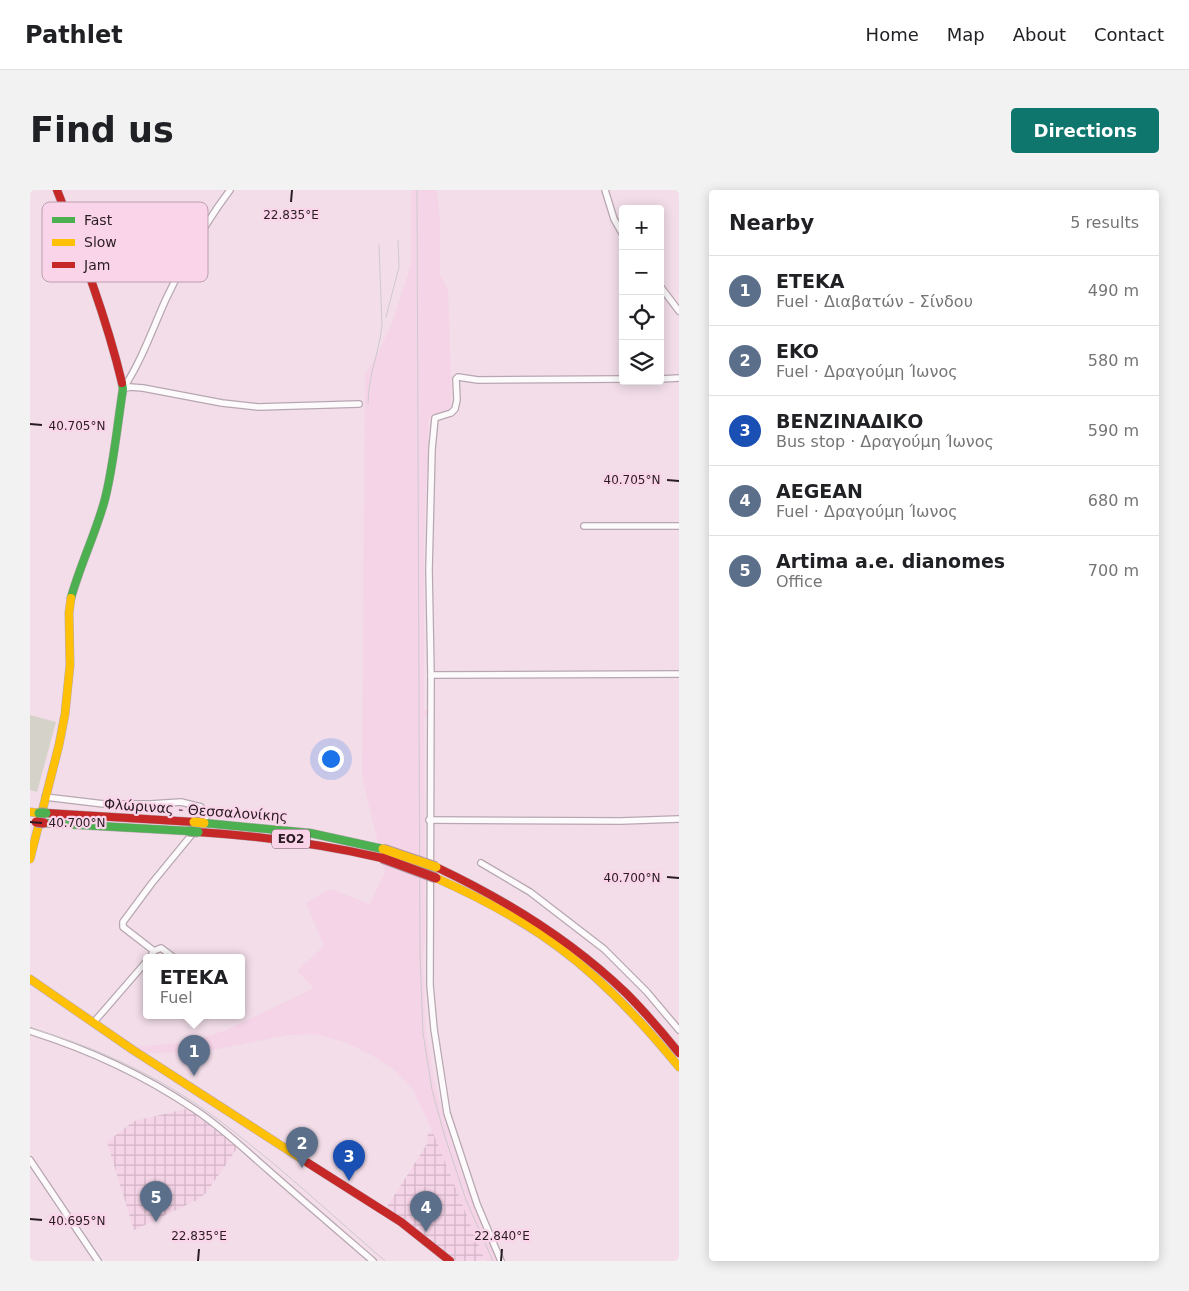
<!DOCTYPE html>
<html lang="en">
<head>
<meta charset="utf-8">
<style>
  body { margin:0; font-family:"DejaVu Sans",sans-serif; background:#f2f2f2; color:#202124 }
  .controls { position:absolute; right:15px; top:15px; display:grid; overflow:hidden; border-radius:5px; box-shadow:0 2px 12px #0003 }
  .controls button { width:45px; height:45px; display:grid; place-items:center; padding:0; border:0; border-bottom:1px solid #e0e0e0; background:#fff; color:#202124; font:25px sans-serif }
  .you { position:absolute; left:300px; top:568px; width:18px; height:18px; margin:-12px; border:4px solid #fff; border-radius:50%; background:#1a73e8; box-shadow:0 0 0 8px #1a73e833 }
  .badge { display:grid; place-items:center; width:32px; height:32px; border-radius:50%; background:#0f766e; color:#fff; font-size:16px; font-weight:700 }
  .pin { position:absolute; translate:-50% -41px; filter:drop-shadow(0 1px 2px #0008) }
  .pin::after { content:''; position:absolute; top:26px; width:18px; height:15px; background:inherit; clip-path:polygon(0 0,100% 0,50% 100%) }
  .popup { position:absolute; left:113px; top:764px; width:102px; height:65px; box-sizing:border-box; display:grid; place-content:center; border-radius:5px; background:#fff; filter:drop-shadow(0 1px 4px #0005); font-size:16px; white-space:nowrap; color:#757577 }
  .popup b { font-size:19px; color:#202124 }
  .popup::after { content:''; position:absolute; left:50%; top:100%; margin-left:-10px; border:10px solid transparent; border-top-color:#fff }
  .list { margin:0; padding:0; list-style:none }
  h2 { display:flex; justify-content:space-between; align-items:center; height:65px; margin:0; padding:0 20px; font-size:21px }
  h2 small { font-size:16px; font-weight:400; color:#757577 }
  .list li { display:grid; grid-template-columns:32px 1fr auto; gap:15px; align-items:center; box-sizing:border-box; height:70px; padding:0 20px; border-top:1px solid #e0e0e0 }
  .list b { display:block; font-size:19px; white-space:nowrap }
  .list p { margin:0; font-size:16px; white-space:nowrap; color:#757577 }
  .list em { font-size:16px; font-style:normal; color:#757577 }
  .icon { flex:none; width:28px; height:28px; fill:none; stroke:currentColor; stroke-width:2; stroke-linecap:round; stroke-linejoin:round }
  .map { position:relative; flex:none; width:649px; height:1071px; overflow:hidden; border-radius:5px }
  header { display:flex; align-items:center; gap:30px; box-sizing:border-box; height:70px; padding:0 25px; background:#fff; border-bottom:1px solid #e0e0e0 }
  header strong { font-size:24px }
  nav { display:flex; gap:28px; margin-inline-start:auto; font-size:18px }
  .intro { display:flex; align-items:center; justify-content:space-between; box-sizing:border-box; height:120px; padding:0 30px }
  h1 { margin:0; font-size:35px }
  .button { padding:12px 22px; border-radius:5px; background:#0f766e; color:#fff; font-size:18px; font-weight:700 }
  main { display:flex; gap:30px; padding:0 30px }
  aside { flex:1; background:#fff; border-radius:5px; box-shadow:0 2px 12px #0003 }
  .map>svg:first-child { display:block }
</style>
</head>
<body>
<header>
<strong>Pathlet</strong>
<nav><a>Home</a><a>Map</a><a>About</a><a>Contact</a></nav>
</header>
<div class="intro"><h1>Find us</h1><a class="button">Directions</a></div>
<main>
<div class="map">
<svg width="649" height="1071" viewBox="0 0 649 1071">
  <defs>
    <pattern id="industrial-grid" width="8" height="8" patternUnits="userSpaceOnUse" patternTransform="scale(1.25)"><rect width="8" height="8" fill="#f5d4e7"/><path d="M0 4h8M4 0v8" fill="none" stroke="#d2b5c6"/></pattern>
  </defs>
  <rect width="100%" height="100%" fill="#f2dde9"/>
  <path fill="#f5d4e7" d="M 381,0 L 407,0 L 410,31 L 410,85 L 418,99 L 421,191 L 421,219 L 399,228 L 394,347 L 394,520 L 397,520 L 397,527 L 394,527 L 395,745 L 393,765 L 396,843 L 406,900 L 431,982 L 467,1071 L 455,1071 L 402,940 L 382,898 L 363,879 L 340,864 L 314,852 L 285,844 L 257,845 L 173,862 L 114,863 L 105,857 L 159,852 L 197,840 L 284,798 L 267,781 L 294,756 L 276,713 L 300,699 L 340,714 L 355,682 L 332,587 L 335,184 L 346,167 L 362,133 L 381,74 Z"/>
  <g fill="url(#industrial-grid)">
    <path d="M 156,919 L 167,925 L 208,957 L 176,1003 L 167,1010 L 104,1040 L 77,952 L 104,931 Z"/>
    <path d="M 402,940 L 454,1068 L 450,1071 L 426,1071 L 357,1017 L 397,954 L 398,943 Z"/>
  </g>
  <path fill="#d5d3c9" d="M 0,525 L 26,532 L 7,602 L 0,600 Z"/>
  <g fill="none" stroke-linecap="round" stroke-linejoin="round">
    <defs>
      <g id="street">
        <path d="M 575,0 L 584,29 L 593,45"/>
        <path d="M 630,96 L 649,121"/>
        <path d="M 630,189 L 649,188"/>
        <path d="M 93,199 L 100,197 L 113,198 L 192,213 L 228,217 L 329,214"/>
        <path d="M 93,199 C 112,170 122,140 136,109 C 154,71 175,33 200,0"/>
        <path d="M 554,336 L 649,336"/>
        <path d="M 401,485 L 649,484"/>
        <path d="M 15,607 L 74,614 L 120,614 L 151,612 L 171,617 L 177,626 L 122,693 L 93,732 L 93,737 L 124,761"/>
        <path d="M 399,630 L 591,631 L 649,629"/>
        <path d="M 451,673 L 500,702 L 574,759 L 617,802 L 649,840"/>
        <path d="M 120,767 L 124,761 L 131,758 L 143,767"/>
        <path d="M 64,832 L 116,772"/>
        <path d="M 0,841 C 57,859 114,885 164,919 C 190,936 213,958 237,979 C 272,1010 307,1040 343,1071"/>
        <path d="M 0,970 L 68,1071"/>
        <path d="M 471,1071 L 447,1014 L 417,923 L 404,839 L 400,795 L 401,485 L 399,380 L 402,259 L 405,228 L 421,223 L 425,219 L 427,210 L 426,189 L 428,187 L 448,190 L 593,189"/>
      </g>
      <g id="fast">
        <path d="M 41,408 C 50,375 66,343 75,309 C 84,273 87,236 93,199 L 92,193"/>
        <path d="M 14,633 L 158,641"/>
        <path d="M 174,633 L 280,643 L 353,659"/>
      </g>
      <g id="slow">
        <path d="M 0,622 L 9,623"/>
        <path d="M 0,669 L 29,555 L 35,524 L 40,475 L 39,423 L 41,408"/>
        <path d="M 406,688 C 442,704 477,722 510,744 C 564,780 608,827 649,877"/>
        <path d="M 0,789 L 103,860 L 278,973"/>
      </g>
      <g id="jam">
        <path d="M 27,0 C 52,64 76,126 92,193"/>
        <path d="M 16,623 L 164,632"/>
        <path d="M 168,642 C 230,646 291,654 352,668"/>
        <path d="M 406,677 C 476,710 540,749 596,803 C 615,822 632,842 649,863"/>
        <path d="M 278,973 L 371,1032 L 420,1071"/>
      </g>
    </defs>
    <use href="#street" stroke="#b7a7b0" stroke-width="8"/>
    <use href="#fast" stroke="#b7a7b0" stroke-width="9"/>
    <use href="#slow" stroke="#b7a7b0" stroke-width="9"/>
    <use href="#jam" stroke="#b7a7b0" stroke-width="9"/>
    <use href="#street" stroke="#fdfafc" stroke-width="5.5"/>
    <use href="#fast" stroke="#4caf50" stroke-width="8"/>
    <use href="#slow" stroke="#ffc107" stroke-width="8"/>
    <use href="#jam" stroke="#c62828" stroke-width="8"/>
    <g stroke="#cec9cc" stroke-width="1">
      <path d="M 387,0 L 390,765 L 393,843 L 402,900 L 415,947 L 436,1010 L 463,1071"/>
      <path d="M 356,127 L 369,77 L 368,50"/>
      <path d="M 338,213 C 338,186 349,163 352,136 L 349,55"/>
      <path d="M 0,838 C 71,858 141,892 199,938 C 253,979 304,1027 355,1071"/>
    </g>
    <defs>
      <g id="fast-bridge">
        <path d="M 9,623 L 16,623"/>
        <path d="M 158,641 L 168,642"/>
      </g>
      <g id="slow-bridge">
        <path d="M 164,632 L 174,633"/>
        <path d="M 353,659 L 406,677"/>
      </g>
      <g id="jam-bridge">
        <path d="M 6,632 L 14,633"/>
        <path d="M 352,668 L 406,688"/>
      </g>
    </defs>
    <use href="#fast-bridge" stroke="#ad98a5" stroke-width="11" stroke-linecap="butt"/>
    <use href="#slow-bridge" stroke="#ad98a5" stroke-width="11" stroke-linecap="butt"/>
    <use href="#jam-bridge" stroke="#ad98a5" stroke-width="11" stroke-linecap="butt"/>
    <use href="#fast-bridge" stroke="#4caf50" stroke-width="9"/>
    <use href="#slow-bridge" stroke="#ffc107" stroke-width="9"/>
    <use href="#jam-bridge" stroke="#c62828" stroke-width="9"/>
  </g>
  <path fill="none" stroke="#291c23" stroke-width="2" d="M 261,12 L 262,0M 0,234 L 12,235M 637,290 L 649,291M 0,632 L 12,633M 637,687 L 649,688M 0,1029 L 12,1030M 168,1071 L 169,1059M 471,1071 L 472,1059"/>
  <g text-anchor="middle" dominant-baseline="central" stroke-width="4.5" stroke-linejoin="round" paint-order="stroke">
    <rect fill="#fad5ea" stroke="#68545f" stroke-width="1" x="242" y="639.5" width="38" height="19" rx="4"/>
    <g font-size="12" font-weight="bold" fill="#291c23">
      <text x="261" y="649">ΕΟ2</text>
    </g>
    <g font-size="14" fill="#291c23" stroke="#fad5ea">
      <text transform="translate(166 620) rotate(4)">Φλώρινας - Θεσσαλονίκης</text>
    </g>
  </g>
  <rect x="12" y="12" width="166" height="80" rx="8" fill="#fad5ea" stroke="#bb9eae" stroke-width="1"/>
  <rect x="22" y="27" width="23" height="6" fill="#4caf50"/>
  <rect x="22" y="49" width="23" height="7" fill="#ffc107"/>
  <rect x="22" y="72" width="23" height="6" fill="#c62828"/>
  <g font-size="14" fill="#291c23">
    <text x="54" y="35">Fast</text>
    <text x="54" y="57">Slow</text>
    <text x="54" y="80">Jam</text>
  </g>
  <g font-size="12" text-anchor="middle" fill="#291c23" stroke="#fad5ea" stroke-width="4.5" stroke-linejoin="round" paint-order="stroke">
    <text x="261" y="29">22.835°E</text>
    <text x="47" y="240">40.705°N</text>
    <text x="602" y="294">40.705°N</text>
    <text x="47" y="637">40.700°N</text>
    <text x="602" y="692">40.700°N</text>
    <text x="47" y="1035">40.695°N</text>
    <text x="169" y="1050">22.835°E</text>
    <text x="472" y="1050">22.840°E</text>
  </g>
</svg>
<div class="controls">
<button>+</button>
<button>−</button>
<button><svg class="icon" aria-label="locate" viewBox="0 0 24 24"><circle cx="12" cy="12" r="6"/><path d="M12 2v4M12 18v4M2 12h4M18 12h4"/></svg></button>
<button><svg class="icon" aria-label="layers" viewBox="0 0 24 24"><path d="M12 4l9 5-9 5-9-5zM3 14l9 5 9-5"/></svg></button>
</div>
<div class="you"></div>
<div class="pin badge" style="left:164px;top:886px;background:#5c6f8a">1</div>
<div class="popup"><b>ΕΤΕΚΑ</b>Fuel</div>
<div class="pin badge" style="left:272px;top:978px;background:#5c6f8a">2</div>
<div class="pin badge" style="left:319px;top:991px;background:#1a4fb4">3</div>
<div class="pin badge" style="left:396px;top:1042px;background:#5c6f8a">4</div>
<div class="pin badge" style="left:126px;top:1032px;background:#5c6f8a">5</div>
</div>
<aside>
<h2>Nearby<small>5 results</small></h2>
<ul class="list">
<li><span class="badge" style="background:#5c6f8a">1</span><div><b>ΕΤΕΚΑ</b><p>Fuel · Διαβατών - Σίνδου</p></div><em>490 m</em></li>
<li><span class="badge" style="background:#5c6f8a">2</span><div><b>EKO</b><p>Fuel · Δραγούμη Ίωνος</p></div><em>580 m</em></li>
<li><span class="badge" style="background:#1a4fb4">3</span><div><b>ΒΕΝΖΙΝΑΔΙΚΟ</b><p>Bus stop · Δραγούμη Ίωνος</p></div><em>590 m</em></li>
<li><span class="badge" style="background:#5c6f8a">4</span><div><b>AEGEAN</b><p>Fuel · Δραγούμη Ίωνος</p></div><em>680 m</em></li>
<li><span class="badge" style="background:#5c6f8a">5</span><div><b>Artima a.e. dianomes</b><p>Office</p></div><em>700 m</em></li>
</ul>
</aside>
</main>
</body>
</html>
